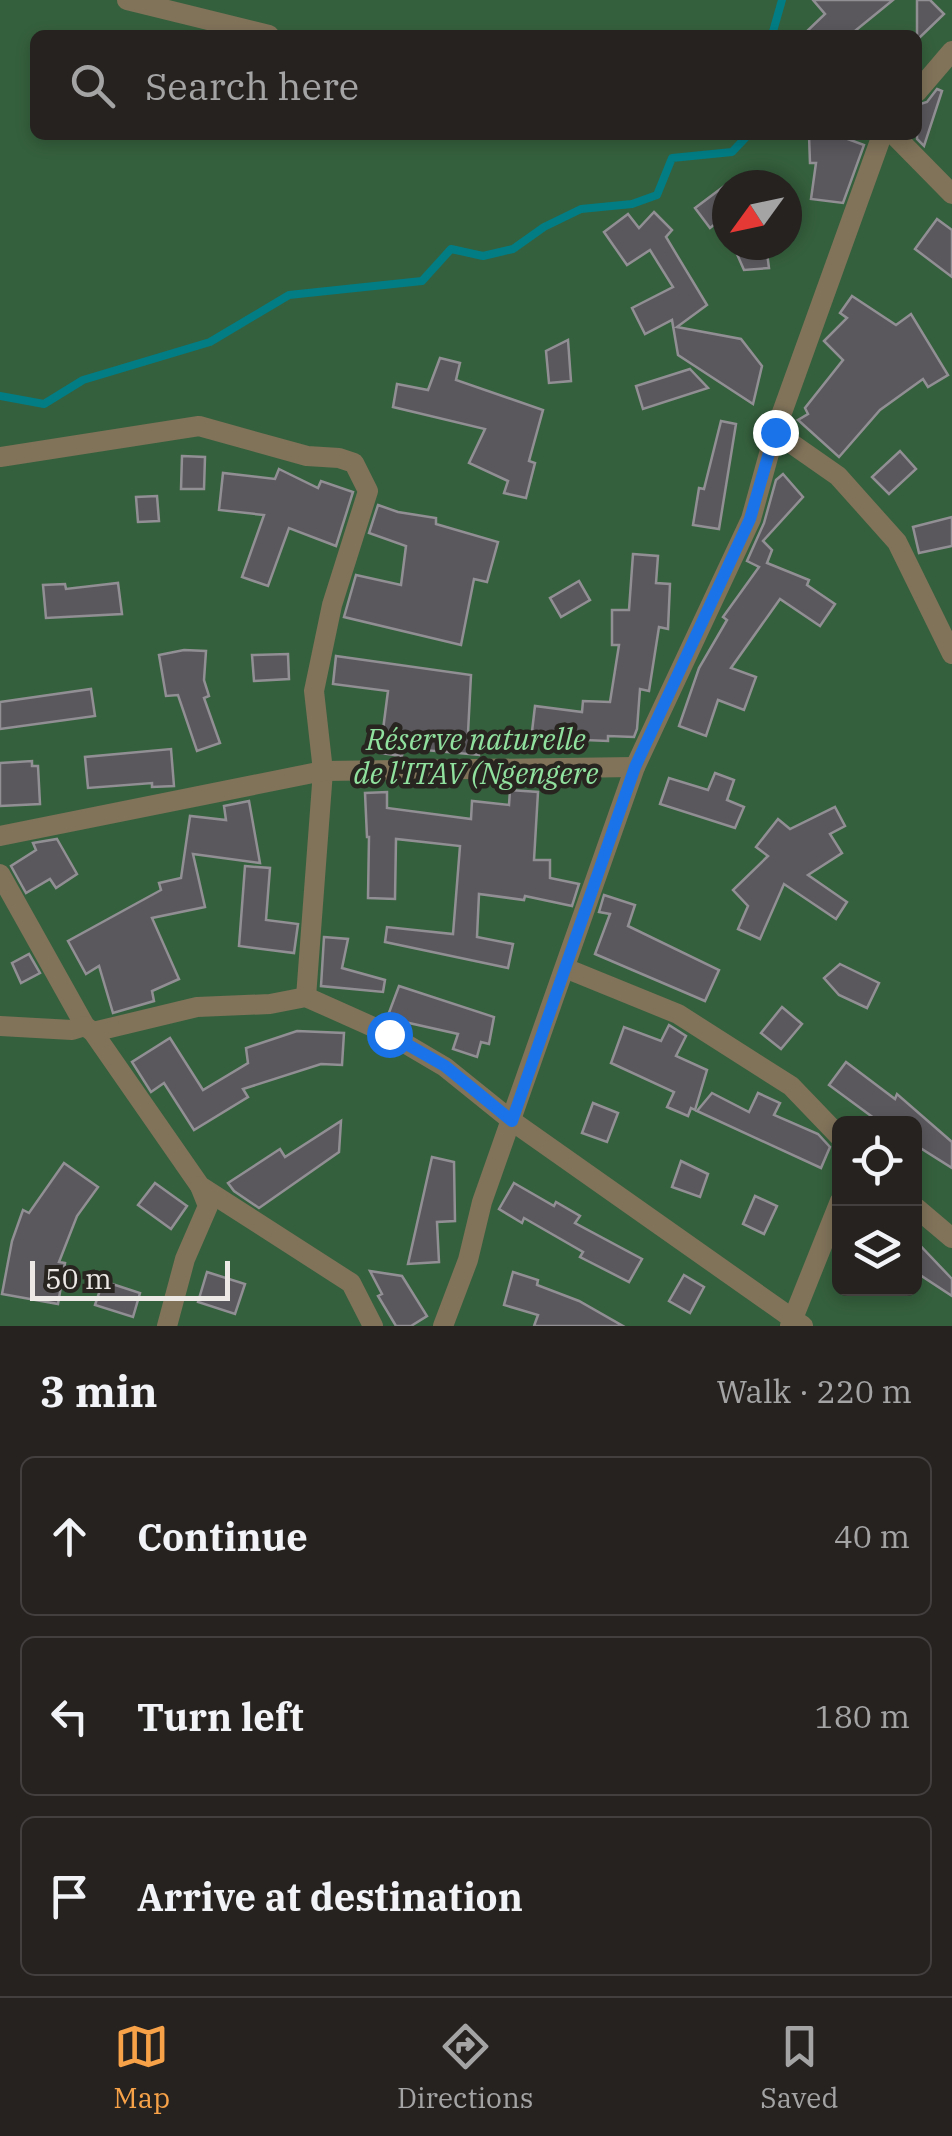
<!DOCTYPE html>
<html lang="en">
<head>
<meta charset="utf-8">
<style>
  body { margin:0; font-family:"IBM Plex Serif",serif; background:#2e2a29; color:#f1f3f6 }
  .controls { position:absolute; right:30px; bottom:30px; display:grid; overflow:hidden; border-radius:15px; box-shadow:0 5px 15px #0003 }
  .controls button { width:90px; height:90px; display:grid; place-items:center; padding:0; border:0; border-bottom:2px solid #423f3e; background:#262220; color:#f1f3f6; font:50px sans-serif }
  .compass { position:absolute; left:712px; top:170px; width:90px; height:90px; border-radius:50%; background:#262220; box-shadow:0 5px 15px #0003; rotate:237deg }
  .scale { position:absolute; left:30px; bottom:25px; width:200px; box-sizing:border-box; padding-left:10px; border:5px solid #ece9e7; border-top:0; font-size:28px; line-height:35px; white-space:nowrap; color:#ece9e7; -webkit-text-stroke:8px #282521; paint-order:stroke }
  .stop { position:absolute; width:30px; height:30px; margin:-22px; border:8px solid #1a73e8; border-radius:50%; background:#fff }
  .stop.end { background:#1a73e8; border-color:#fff; box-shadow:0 2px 10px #0008 }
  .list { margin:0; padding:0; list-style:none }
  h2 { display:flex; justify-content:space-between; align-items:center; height:130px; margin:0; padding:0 40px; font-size:42px }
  h2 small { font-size:32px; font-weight:400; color:#a4a4a5 }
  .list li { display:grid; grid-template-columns:65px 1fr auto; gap:30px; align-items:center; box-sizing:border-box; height:160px; margin:0 20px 20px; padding:0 20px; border:2px solid #423f3e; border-radius:15px }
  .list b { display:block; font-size:38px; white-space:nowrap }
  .list em { font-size:32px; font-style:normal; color:#a4a4a5 }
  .icon { flex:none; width:55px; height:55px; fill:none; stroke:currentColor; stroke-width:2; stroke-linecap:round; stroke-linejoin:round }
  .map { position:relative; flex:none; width:952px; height:1326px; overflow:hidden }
  .search { position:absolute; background:#262220; box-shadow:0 5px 15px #0003; left:30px; right:30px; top:30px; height:110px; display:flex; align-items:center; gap:25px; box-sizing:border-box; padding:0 35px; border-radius:15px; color:#a4a4a5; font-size:38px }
  .sheet { height:670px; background:#262220 }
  nav { display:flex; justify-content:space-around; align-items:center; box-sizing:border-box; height:140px; border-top:2px solid #423f3e; background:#262220; font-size:28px; color:#a4a4a5 }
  nav a { display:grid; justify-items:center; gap:5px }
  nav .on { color:#f7a248 }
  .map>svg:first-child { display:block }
</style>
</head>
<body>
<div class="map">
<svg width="952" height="1326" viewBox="0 0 952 1326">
  <rect width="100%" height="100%" fill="#322e2b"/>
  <path fill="#35603d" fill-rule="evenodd" d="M 0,0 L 952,0 L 952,1326 L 0,1326 ZM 35,35 L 917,35 L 917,135 L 35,135 ZM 727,185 L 787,185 L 787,245 L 727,245 ZM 840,1124 L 914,1124 L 914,1288 L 840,1288 Z"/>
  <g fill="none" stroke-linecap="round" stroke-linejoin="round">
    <g stroke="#027d84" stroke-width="8">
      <path d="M 772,35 L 782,0"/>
      <path d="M 0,396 L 44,404 L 83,380 L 210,342 L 289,295 L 422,281 L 451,249 L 483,256 L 513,249 L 544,227 L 581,209 L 632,204 L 657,195 L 672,158 L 732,152 L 748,135"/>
    </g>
  </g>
  <g fill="#5b585d" stroke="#928f94" stroke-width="2.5">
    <path d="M 813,0 L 893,0 L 850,35 L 803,35 L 825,14 Z"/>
    <path d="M 917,0 L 930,0 L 944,14 L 917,40 Z"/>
    <path d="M 937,89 L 942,91 L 924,146 L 917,139 L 917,105 L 927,102 Z"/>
    <path d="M 809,135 L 837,135 L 864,145 L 843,203 L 811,199 L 816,163 L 810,163 Z"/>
    <path d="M 727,184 L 727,215 L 710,228 L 695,208 Z"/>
    <path d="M 654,212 L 672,230 L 666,237 L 707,305 L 677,327 L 741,339 L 762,366 L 753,404 L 678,355 L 672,320 L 645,334 L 632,308 L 673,287 L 650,250 L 627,265 L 604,232 L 628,214 L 639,228 Z"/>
    <path d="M 937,219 L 952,230 L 952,277 L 915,249 Z"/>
    <path d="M 733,245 L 766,245 L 769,268 L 744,270 Z"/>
    <path d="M 852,296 L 896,325 L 911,314 L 948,375 L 928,387 L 923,379 L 880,410 L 839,457 L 798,420 L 808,414 L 805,408 L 843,360 L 824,341 L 847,318 L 840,313 Z"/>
    <path d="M 568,340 L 571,381 L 549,383 L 546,351 Z"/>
    <path d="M 440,358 L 460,363 L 456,380 L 543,410 L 529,461 L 535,463 L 526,498 L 504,493 L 508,481 L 469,463 L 485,429 L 393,407 L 397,384 L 428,390 Z"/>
    <path d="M 690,369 L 708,388 L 643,409 L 636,386 Z"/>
    <path d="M 721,421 L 736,424 L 719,529 L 693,525 L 699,488 L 704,489 Z"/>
    <path d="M 900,451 L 916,469 L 889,494 L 872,477 Z"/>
    <path d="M 182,456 L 205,457 L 204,489 L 181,489 Z"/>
    <path d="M 279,469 L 318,488 L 321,481 L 353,492 L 336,546 L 289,528 L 268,586 L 242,577 L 264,515 L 219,510 L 223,473 L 275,479 Z"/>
    <path d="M 783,474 L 803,497 L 763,541 L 772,550 L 767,563 L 809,580 L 807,585 L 835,604 L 820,626 L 780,599 L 731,668 L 756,677 L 744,710 L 718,700 L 706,736 L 679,726 L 699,668 L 727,620 L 723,617 L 759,567 L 747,561 L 764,523 L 776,480 Z"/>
    <path d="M 157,496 L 159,521 L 138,522 L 136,497 Z"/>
    <path d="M 378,505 L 398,512 L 436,518 L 436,524 L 498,542 L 487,582 L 474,579 L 461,645 L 344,617 L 356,575 L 401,585 L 406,546 L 369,533 Z"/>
    <path d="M 952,517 L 952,546 L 919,553 L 913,527 Z"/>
    <path d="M 633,554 L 658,556 L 656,583 L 670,584 L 668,629 L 659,627 L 649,691 L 640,689 L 637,729 L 634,737 L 608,736 L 608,741 L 560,739 L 559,743 L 531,740 L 535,706 L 582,712 L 583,701 L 610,702 L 619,645 L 612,645 L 612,610 L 629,610 Z"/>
    <path d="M 579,581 L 590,600 L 561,617 L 550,598 Z"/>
    <path d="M 118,583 L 122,614 L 46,618 L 43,585 L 65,584 L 66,589 Z"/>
    <path d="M 184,650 L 206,651 L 204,680 L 209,696 L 204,698 L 220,743 L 197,751 L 178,695 L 166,696 L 159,655 Z"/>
    <path d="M 288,654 L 289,679 L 254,681 L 252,655 Z"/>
    <path d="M 336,656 L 471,675 L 468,733 L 481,734 L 479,755 L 403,748 L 402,756 L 380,753 L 388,691 L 333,684 Z"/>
    <path d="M 91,689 L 95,716 L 0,729 L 0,702 Z"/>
    <path d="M 171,749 L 174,786 L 152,787 L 152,783 L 88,788 L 85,757 Z"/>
    <path d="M 32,761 L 32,766 L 38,766 L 40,804 L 0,806 L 0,763 Z"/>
    <path d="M 715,773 L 734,780 L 727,800 L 744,807 L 735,828 L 660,804 L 669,778 L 708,790 Z"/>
    <path d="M 510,790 L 538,792 L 534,860 L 550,860 L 550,878 L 579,884 L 572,906 L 525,896 L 524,900 L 479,894 L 477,937 L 513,944 L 508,968 L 385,942 L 387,927 L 453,934 L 460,846 L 396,839 L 395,899 L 368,898 L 369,837 L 367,837 L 365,793 L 387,792 L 387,808 L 471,819 L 472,801 L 509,805 Z"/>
    <path d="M 249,801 L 260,863 L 193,854 L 205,907 L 152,918 L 179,979 L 152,991 L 154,1001 L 113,1013 L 99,966 L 86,974 L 68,941 L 161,890 L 159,883 L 181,878 L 190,816 L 226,820 L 224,806 Z"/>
    <path d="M 835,807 L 845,826 L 830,834 L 842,853 L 808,875 L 847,902 L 836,919 L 784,884 L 760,939 L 738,929 L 748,906 L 733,890 L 768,856 L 756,847 L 778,819 L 790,829 Z"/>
    <path d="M 57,839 L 77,874 L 56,888 L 50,879 L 26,893 L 11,866 L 36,850 L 33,843 Z"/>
    <path d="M 245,866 L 270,868 L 266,920 L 298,924 L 294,953 L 239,946 Z"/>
    <path d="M 604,895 L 635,905 L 628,926 L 719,970 L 705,1001 L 595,954 L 610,914 L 599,912 Z"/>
    <path d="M 324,937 L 348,939 L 342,968 L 385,980 L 383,992 L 321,986 Z"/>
    <path d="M 29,954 L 40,973 L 21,983 L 12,963 Z"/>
    <path d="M 840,964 L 879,983 L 867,1008 L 839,995 L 824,978 Z"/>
    <path d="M 399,986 L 494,1017 L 489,1044 L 481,1042 L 477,1057 L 453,1049 L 458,1034 L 409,1023 L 407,1028 L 387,1018 Z"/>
    <path d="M 782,1007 L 802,1024 L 781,1049 L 761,1033 Z"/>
    <path d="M 669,1025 L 686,1036 L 676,1056 L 707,1070 L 695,1110 L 691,1108 L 688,1116 L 667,1107 L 674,1092 L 611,1063 L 624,1027 L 661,1041 Z"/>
    <path d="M 297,1031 L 344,1033 L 342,1065 L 321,1064 L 243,1089 L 248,1097 L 194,1130 L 164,1083 L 151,1092 L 132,1062 L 170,1038 L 203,1090 L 248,1063 L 246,1048 Z"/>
    <path d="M 846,1062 L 895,1099 L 897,1094 L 952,1142 L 952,1168 L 914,1144 L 914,1124 L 882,1124 L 829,1085 Z"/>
    <path d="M 712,1093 L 749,1112 L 758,1093 L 780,1103 L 774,1115 L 818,1134 L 830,1147 L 821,1168 L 697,1111 Z"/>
    <path d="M 593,1103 L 618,1113 L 607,1142 L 582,1133 Z"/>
    <path d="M 341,1121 L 339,1152 L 259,1208 L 234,1191 L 228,1183 L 280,1149 L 285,1157 Z"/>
    <path d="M 432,1157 L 454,1162 L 455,1221 L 437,1222 L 439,1262 L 408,1264 Z"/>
    <path d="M 681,1161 L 708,1174 L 700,1197 L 672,1187 Z"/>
    <path d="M 64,1163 L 98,1187 L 77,1216 L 59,1262 L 65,1263 L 58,1304 L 2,1294 L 12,1241 L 23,1210 L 29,1213 Z"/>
    <path d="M 155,1183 L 187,1206 L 171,1229 L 138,1205 Z"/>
    <path d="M 514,1183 L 554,1206 L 556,1202 L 580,1216 L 575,1223 L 642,1259 L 629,1282 L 580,1257 L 583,1252 L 524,1218 L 522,1223 L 499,1209 Z"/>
    <path d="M 755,1196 L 777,1206 L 764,1234 L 743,1224 Z"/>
    <path d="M 914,1239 L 952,1279 L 952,1296 L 914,1271 Z"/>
    <path d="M 370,1271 L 402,1276 L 427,1316 L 411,1326 L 396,1326 L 378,1296 L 382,1294 Z"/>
    <path d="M 207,1272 L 245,1284 L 235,1314 L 198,1302 Z"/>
    <path d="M 513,1272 L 538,1280 L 537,1285 L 579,1301 L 623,1326 L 534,1326 L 538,1315 L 504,1305 Z"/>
    <path d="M 684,1275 L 704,1287 L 690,1313 L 669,1301 Z"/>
    <path d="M 103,1281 L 140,1293 L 133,1317 L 95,1305 Z"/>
  </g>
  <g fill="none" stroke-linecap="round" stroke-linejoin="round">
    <g stroke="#81735a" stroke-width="20">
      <path d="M 127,0 L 269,35"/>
      <path d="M 917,92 L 952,51"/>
      <path d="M 894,135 L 952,194"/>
      <path d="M 775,432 L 838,476 L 897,542 L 952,654"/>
      <path d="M 0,457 L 199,426 L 307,456 L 339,458 L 354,463 L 368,491 L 332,605 L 314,691 L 323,771 L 306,997"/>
      <path d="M 0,836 L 323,771 L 635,767"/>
      <path d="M 0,874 L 85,1026 L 93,1032 L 200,1186 L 351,1283 L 373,1326"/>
      <path d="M 565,968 L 678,1014 L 791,1086 L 840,1137"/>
      <path d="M 0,1026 L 72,1030 L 85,1026"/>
      <path d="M 93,1032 L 197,1007 L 270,1004 L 306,997 L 389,1034 L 445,1067 L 512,1121 L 803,1326"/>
      <path d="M 914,1206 L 952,1238"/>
      <path d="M 167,1326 L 185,1259 L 208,1206 L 200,1186"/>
      <path d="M 443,1326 L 468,1260 L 482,1202 L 635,767 L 751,519 L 775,432 L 882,135"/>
      <path d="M 790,1326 L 840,1201"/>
    </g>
  </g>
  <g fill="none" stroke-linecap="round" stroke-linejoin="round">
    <path stroke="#1a73e8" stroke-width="12" d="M 389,1034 L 445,1066 L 512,1121 L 635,767 L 750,519 L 775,432"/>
  </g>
  <g text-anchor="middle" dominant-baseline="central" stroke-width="9" stroke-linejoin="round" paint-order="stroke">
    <g font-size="30" font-style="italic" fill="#90e09e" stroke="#282521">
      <text x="476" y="738">Réserve naturelle<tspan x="476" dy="34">de l'ITAV (Ngengere</tspan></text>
    </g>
  </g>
</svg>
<div class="controls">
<button><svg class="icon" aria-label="locate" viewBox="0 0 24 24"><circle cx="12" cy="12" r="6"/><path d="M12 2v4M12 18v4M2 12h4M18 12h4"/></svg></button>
<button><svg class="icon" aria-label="layers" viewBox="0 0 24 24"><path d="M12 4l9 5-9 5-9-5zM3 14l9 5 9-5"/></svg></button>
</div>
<svg class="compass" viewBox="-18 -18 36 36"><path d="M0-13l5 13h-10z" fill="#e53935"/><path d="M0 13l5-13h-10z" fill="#a4a4a5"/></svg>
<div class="scale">50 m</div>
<div class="stop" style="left:389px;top:1034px"></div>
<div class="stop end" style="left:775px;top:432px"></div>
<div class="search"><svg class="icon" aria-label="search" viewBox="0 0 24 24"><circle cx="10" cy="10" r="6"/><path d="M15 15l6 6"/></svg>Search here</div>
</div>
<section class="sheet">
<h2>3 min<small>Walk · 220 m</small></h2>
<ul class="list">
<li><svg class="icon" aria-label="ahead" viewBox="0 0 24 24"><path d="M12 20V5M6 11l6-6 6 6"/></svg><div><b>Continue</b></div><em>40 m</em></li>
<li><svg class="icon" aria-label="left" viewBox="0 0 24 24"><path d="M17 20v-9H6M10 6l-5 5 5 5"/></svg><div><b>Turn left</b></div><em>180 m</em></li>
<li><svg class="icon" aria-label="arrive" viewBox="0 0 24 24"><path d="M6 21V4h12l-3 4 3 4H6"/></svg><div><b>Arrive at destination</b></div></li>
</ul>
</section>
<nav>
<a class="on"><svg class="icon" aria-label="map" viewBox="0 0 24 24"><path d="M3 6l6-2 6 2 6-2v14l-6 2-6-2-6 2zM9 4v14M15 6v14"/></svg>Map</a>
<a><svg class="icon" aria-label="directions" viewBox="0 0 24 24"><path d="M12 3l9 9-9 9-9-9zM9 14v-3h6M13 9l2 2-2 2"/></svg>Directions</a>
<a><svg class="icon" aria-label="saved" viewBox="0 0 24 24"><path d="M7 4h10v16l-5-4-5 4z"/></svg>Saved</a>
</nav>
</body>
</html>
